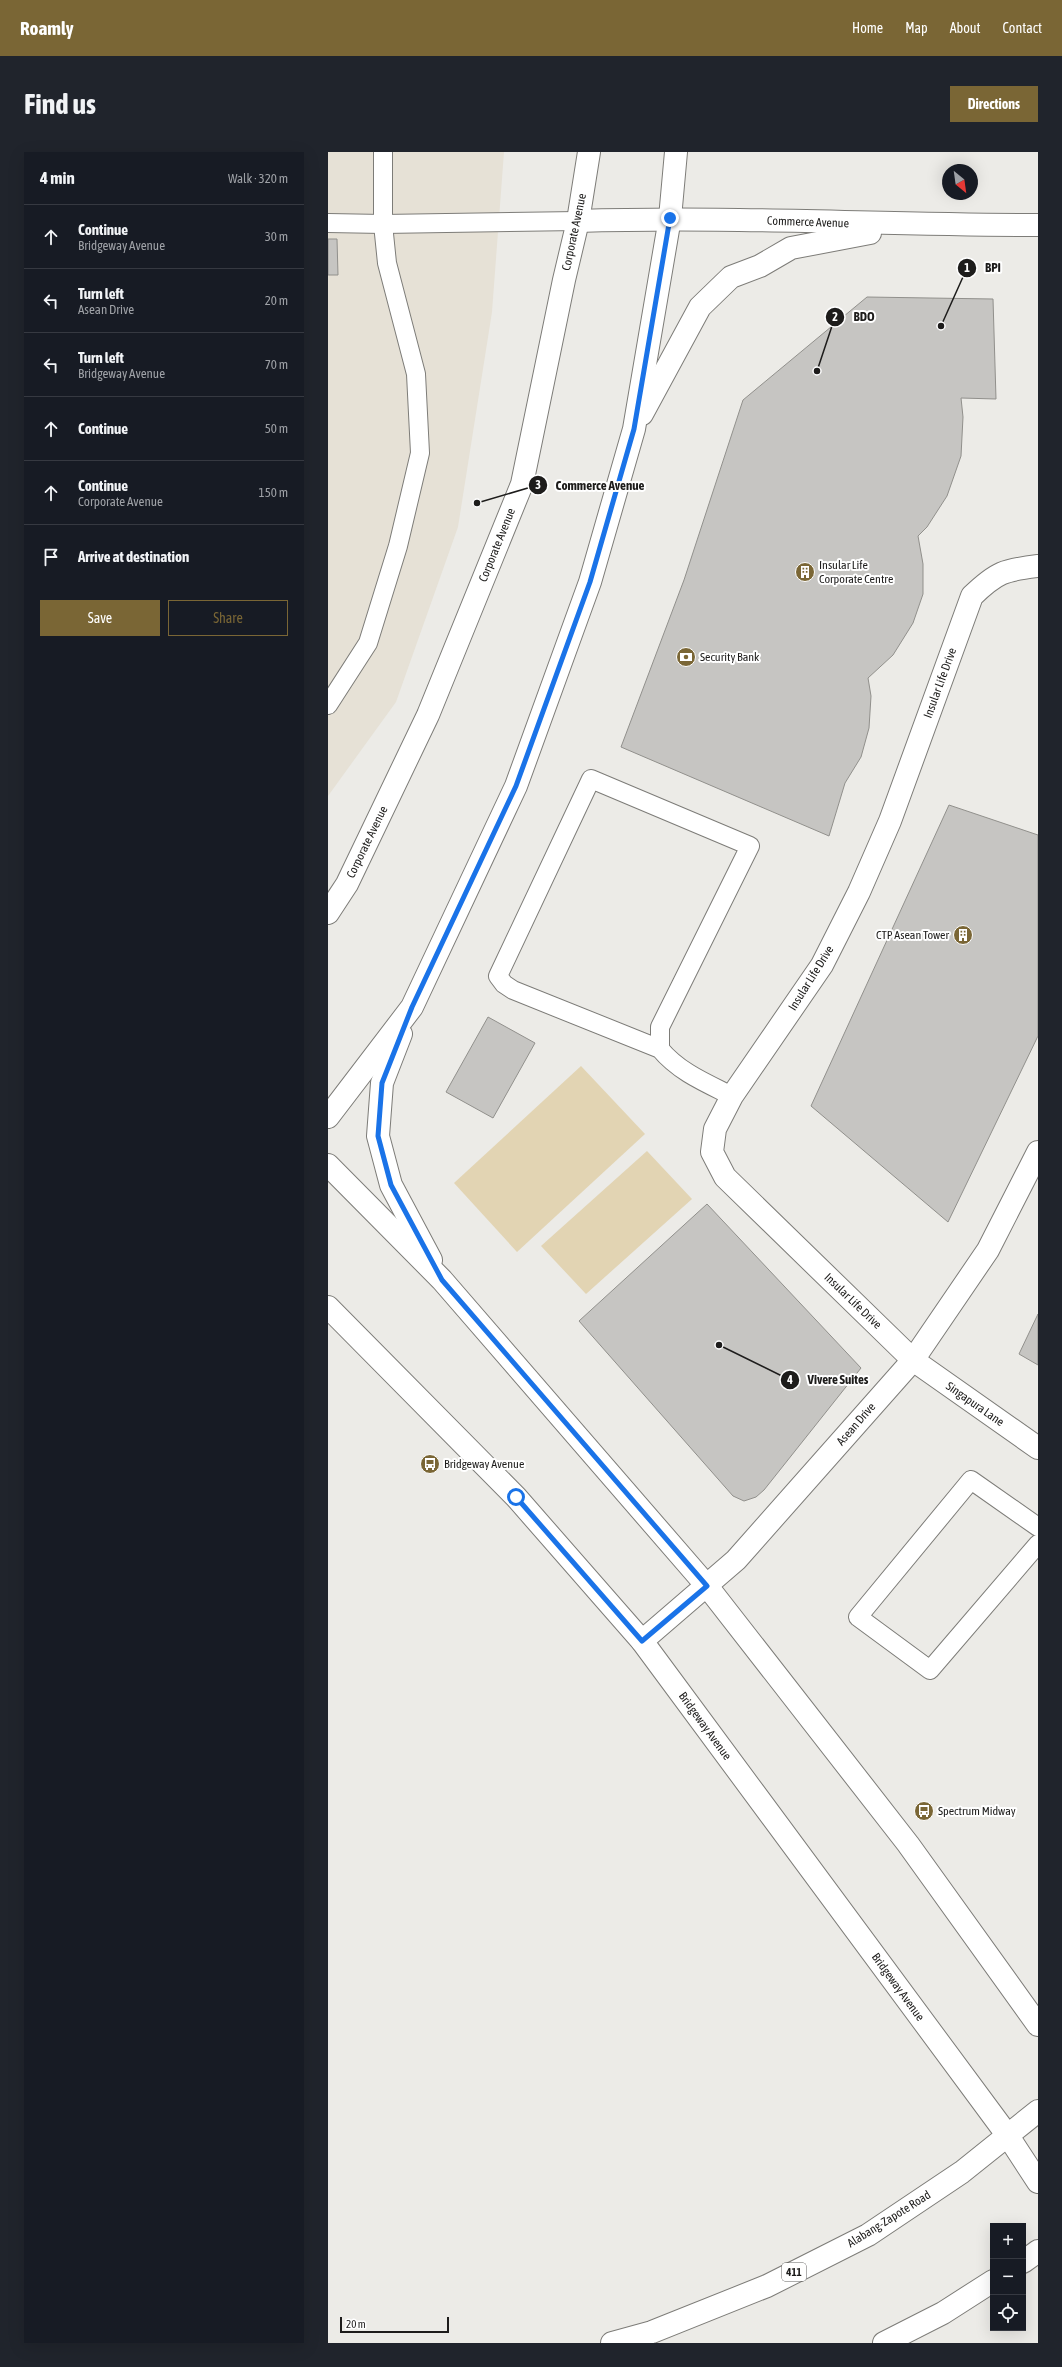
<!DOCTYPE html>
<html lang="en">
<head>
<meta charset="utf-8">
<style>
  body { margin:0; font-family:"Asap Condensed",sans-serif; background:#20242c; color:#f1f3f6 }
  .controls { position:absolute; right:12px; bottom:12px; display:grid; overflow:hidden; border-radius:0px; box-shadow:0 4px 16px #0002 }
  .controls button { width:36px; height:36px; display:grid; place-items:center; padding:0; border:0; border-bottom:1px solid #363941; background:#171b24; color:#f1f3f6; font:20px sans-serif }
  .compass { position:absolute; left:614px; top:12px; width:36px; height:36px; border-radius:50%; background:#171b24; box-shadow:0 4px 16px #0002; rotate:151deg }
  .scale { position:absolute; left:12px; bottom:10px; width:109px; box-sizing:border-box; padding-left:4px; border:2px solid #1d1c1b; border-top:0; font-size:11px; line-height:14px; white-space:nowrap; color:#1d1c1b; -webkit-text-stroke:3px #fff; paint-order:stroke }
  .stop { position:absolute; width:12px; height:12px; margin:-9px; border:3px solid #1a73e8; border-radius:50%; background:#fff }
  .stop.end { background:#1a73e8; border-color:#fff; box-shadow:0 1px 4px #0008 }
  .list { margin:0; padding:0; list-style:none }
  h2 { display:flex; justify-content:space-between; align-items:center; height:52px; margin:0; padding:0 16px; font-size:17px }
  h2 small { font-size:13px; font-weight:400; color:#9ea1a6 }
  .list li { display:grid; grid-template-columns:26px 1fr auto; gap:12px; align-items:center; box-sizing:border-box; height:64px; padding:0 16px; border-top:1px solid #363941 }
  .list b { display:block; font-size:15px; white-space:nowrap }
  .list p { margin:0; font-size:13px; white-space:nowrap; color:#9ea1a6 }
  .list em { font-size:13px; font-style:normal; color:#9ea1a6 }
  .actions { display:flex; gap:8px; padding:12px 16px }
  .actions a { flex:1; padding:9px 0; border:1px solid #7a6635; border-radius:0px; text-align:center; font-size:14px; color:#7a6635 }
  .actions .main { background:#7a6635; color:#fff }
  .icon { flex:none; width:22px; height:22px; fill:none; stroke:currentColor; stroke-width:2; stroke-linecap:round; stroke-linejoin:round }
  .map { position:relative; flex:none; width:710px; height:2191px; overflow:hidden; border-radius:0px }
  header { display:flex; align-items:center; gap:24px; box-sizing:border-box; height:56px; padding:0 20px; background:#7a6635; color:#fff }
  header strong { font-size:19px }
  nav { display:flex; gap:22px; margin-inline-start:auto; font-size:14px }
  .intro { display:flex; align-items:center; justify-content:space-between; box-sizing:border-box; height:96px; padding:0 24px }
  h1 { margin:0; font-size:28px }
  .button { padding:10px 18px; border-radius:0px; background:#7a6635; color:#fff; font-size:14px; font-weight:700 }
  main { display:flex; gap:24px; padding:0 24px }
  aside { flex:1; background:#171b24; border-radius:0px; box-shadow:0 4px 16px #0002 }
  .map>svg:first-child { display:block }
</style>
</head>
<body>
<header>
<strong>Roamly</strong>
<nav><a>Home</a><a>Map</a><a>About</a><a>Contact</a></nav>
</header>
<div class="intro"><h1>Find us</h1><a class="button">Directions</a></div>
<main>
<aside>
<h2>4 min<small>Walk · 320 m</small></h2>
<ul class="list">
<li><svg class="icon" aria-label="ahead" viewBox="0 0 24 24"><path d="M12 20V5M6 11l6-6 6 6"/></svg><div><b>Continue</b><p>Bridgeway Avenue</p></div><em>30 m</em></li>
<li><svg class="icon" aria-label="left" viewBox="0 0 24 24"><path d="M17 20v-9H6M10 6l-5 5 5 5"/></svg><div><b>Turn left</b><p>Asean Drive</p></div><em>20 m</em></li>
<li><svg class="icon" aria-label="left" viewBox="0 0 24 24"><path d="M17 20v-9H6M10 6l-5 5 5 5"/></svg><div><b>Turn left</b><p>Bridgeway Avenue</p></div><em>70 m</em></li>
<li><svg class="icon" aria-label="ahead" viewBox="0 0 24 24"><path d="M12 20V5M6 11l6-6 6 6"/></svg><div><b>Continue</b></div><em>50 m</em></li>
<li><svg class="icon" aria-label="ahead" viewBox="0 0 24 24"><path d="M12 20V5M6 11l6-6 6 6"/></svg><div><b>Continue</b><p>Corporate Avenue</p></div><em>150 m</em></li>
<li><svg class="icon" aria-label="arrive" viewBox="0 0 24 24"><path d="M6 21V4h12l-3 4 3 4H6"/></svg><div><b>Arrive at destination</b></div></li>
</ul>
<div class="actions"><a class="main">Save</a><a>Share</a></div>
</aside>
<div class="map">
<svg width="710" height="2191" viewBox="0 0 710 2191">
  <rect width="100%" height="100%" fill="#ecebe7"/>
  <path fill="#e6e1d6" d="M 0,0 L 176,0 L 164,160 L 130,375 L 68,550 L 0,644 Z"/>
  <g fill="#e2d4b3">
    <path d="M 253,914 L 317,982 L 189,1100 L 126,1031 Z"/>
    <path d="M 319,999 L 364,1047 L 258,1142 L 213,1094 Z"/>
  </g>
  <g fill="#c6c5c2" stroke="#91908c">
    <path d="M 0,87 L 9,87 L 10,123 L 0,123 Z"/>
    <path d="M 539,145 L 665,147 L 668,247 L 633,246 L 635,265 L 633,304 L 619,344 L 599,375 L 590,384 L 595,412 L 595,442 L 585,471 L 565,503 L 540,526 L 543,544 L 541,576 L 533,605 L 517,631 L 501,684 L 293,595 L 356,428 L 415,248 Z"/>
    <path d="M 621,653 L 710,683 L 710,884 L 620,1070 L 483,954 Z"/>
    <path d="M 160,865 L 207,891 L 165,966 L 118,940 Z"/>
    <path d="M 379,1052 L 533,1216 L 436,1338 L 428,1345 L 416,1349 L 405,1344 L 251,1169 Z"/>
    <path d="M 710,1162 L 710,1213 L 691,1202 Z"/>
  </g>
  <g fill="none" stroke-linecap="round" stroke-linejoin="round">
    <defs>
      <g id="lane">
        <path d="M 0,71 L 55,72 L 250,69"/>
        <path d="M 0,553 L 40,491 L 70,394 L 92,301 L 88,222 L 59,111 L 55,72 L 55,0"/>
        <path d="M 332,897 L 185,838 L 176,832 L 170,824 L 263,627 L 422,694 L 332,875 L 332,897 C 351,920 378,931 404,944"/>
        <path d="M 710,1375 L 643,1328 L 530,1465 L 602,1518 L 710,1392"/>
      </g>
      <g id="street">
        <path d="M 710,414 C 676,418 669,420 644,444 L 562,669 L 531,740 L 494,813 L 404,944 L 387,977 L 384,1000 L 397,1025 L 585,1208 L 710,1296"/>
        <path d="M 314,1489 L 408,1408 L 585,1208 L 660,1098 L 710,1000"/>
      </g>
      <g id="secondary">
        <path d="M 250,69 C 403,64 557,73 710,73"/>
        <path d="M 314,262 L 372,155 L 403,125 L 432,114 L 463,96 L 542,81"/>
        <path d="M 0,761 L 19,732 L 100,563 L 194,332 L 236,128 L 250,69 L 261,0"/>
        <path d="M 73,882 L 54,931 L 50,984 L 63,1033 L 103,1108"/>
        <path d="M 0,965 L 84,855 L 188,634 L 262,430 L 306,277 L 342,66 L 348,0"/>
        <path d="M 0,1013 L 114,1128 L 379,1434 L 580,1692 L 710,1873"/>
        <path d="M 0,1155 L 188,1345 L 314,1489 L 680,1984"/>
      </g>
      <g id="highway">
        <path d="M 680,1984 L 710,2030"/>
        <path d="M 695,2110 L 710,2099"/>
        <path d="M 284,2191 L 324,2180 L 439,2134 L 540,2083 L 634,2020 L 710,1959"/>
        <path d="M 556,2191 L 615,2161 L 665,2129"/>
      </g>
    </defs>
    <use href="#lane" stroke="#7d7c78" stroke-width="20"/>
    <use href="#street" stroke="#7d7c78" stroke-width="24"/>
    <use href="#secondary" stroke="#7d7c78" stroke-width="24"/>
    <use href="#highway" stroke="#7d7c78" stroke-width="24"/>
    <use href="#lane" stroke="#fff" stroke-width="18"/>
    <use href="#street" stroke="#fff" stroke-width="22"/>
    <use href="#secondary" stroke="#fff" stroke-width="22"/>
    <use href="#highway" stroke="#fff" stroke-width="22"/>
  </g>
  <g fill="none" stroke-linecap="round" stroke-linejoin="round">
    <path stroke="#1a73e8" stroke-width="5" d="M 188,1345 L 314,1489 L 379,1434 L 114,1128 L 63,1033 L 50,984 L 54,931 L 84,855 L 188,634 L 262,430 L 306,277 L 342,66"/>
  </g>
  <defs>
    <symbol id="building-disc" viewBox="-11 -11 22 22"><circle r="9.5" fill="#7a6635" stroke="#fff"/><path d="M-4-6H4V6H1V3H-1V6H-4ZM-2.5-4.3h1.7v1.8h-1.7ZM.8-4.3h1.7v1.8H.8ZM-2.5-1h1.7V.8h-1.7ZM.8-1h1.7V.8H.8Z" fill="#fff"/></symbol>
    <symbol id="bank-disc" viewBox="-11 -11 22 22"><circle r="9.5" fill="#7a6635" stroke="#fff"/><path d="M-6-4H6V4H-6ZM0-2.3a2.3 2.3 0 1 0 0 4.6a2.3 2.3 0 1 0 0-4.6Z" fill="#fff"/></symbol>
    <symbol id="bus-disc" viewBox="-11 -11 22 22"><circle r="9.5" fill="#7a6635" stroke="#fff"/><path d="M-5-6H5V4H4V6H2V4H-2V6H-4V4H-5ZM-3.5-4V0h7V-4ZM-3.5 1.2v1.5H-2V1.2ZM2 1.2v1.5H3.5V1.2Z" fill="#fff"/></symbol>
  </defs>
  <g fill-rule="evenodd">
    <use href="#building-disc" x="466" y="409" width="22" height="22"/>
    <use href="#bank-disc" x="347" y="494" width="22" height="22"/>
    <use href="#building-disc" x="624" y="772" width="22" height="22"/>
    <use href="#bus-disc" x="91" y="1301" width="22" height="22"/>
    <use href="#bus-disc" x="585" y="1648" width="22" height="22"/>
  </g>
  <g text-anchor="middle" dominant-baseline="central" stroke-width="4" stroke-linejoin="round" paint-order="stroke">
    <rect fill="#fff" stroke="#61605f" stroke-width="1" x="454" y="2111" width="24" height="18" rx="3"/>
    <g font-size="11" font-weight="bold" fill="#1d1c1b">
      <text x="466" y="2120">411</text>
    </g>
    <g font-size="12" fill="#1d1c1b" stroke="#fff">
      <text transform="translate(480 70) rotate(2)">Commerce Avenue</text>
      <text transform="translate(246 80) rotate(-78)">Corporate Avenue</text>
      <text transform="translate(169 393) rotate(-68)">Corporate Avenue</text>
      <text transform="translate(612 531) rotate(-70)">Insular Life Drive</text>
      <text transform="translate(39 690) rotate(-64)">Corporate Avenue</text>
      <text transform="translate(483 826) rotate(-58)">Insular Life Drive</text>
      <text transform="translate(525 1149) rotate(44)">Insular Life Drive</text>
      <text transform="translate(647 1252) rotate(35)">Singapura Lane</text>
      <text transform="translate(528 1272) rotate(-49)">Asean Drive</text>
      <text transform="translate(377 1574) rotate(54)">Bridgeway Avenue</text>
      <text transform="translate(570 1835) rotate(54)">Bridgeway Avenue</text>
      <text transform="translate(561 2067) rotate(-32)">Alabang-Zapote Road</text>
    </g>
    <g font-size="12" fill="#1d1c1b" stroke="#fff" text-anchor="start">
      <text x="491" y="413">Insular Life<tspan x="491" dy="14">Corporate Centre</tspan></text>
      <text x="372" y="505">Security Bank</text>
      <text x="621" y="783" text-anchor="end">CTP Asean Tower</text>
      <text x="116" y="1312">Bridgeway Avenue</text>
      <text x="610" y="1659">Spectrum Midway</text>
    </g>
  </g>
  <path fill="none" stroke="#1d1c1b" stroke-width="1.5" d="M613 174L639 116M489 219L507 165M149 351L210 333M391 1193L462 1228"/>
  <g fill="#1d1c1b" stroke="#fff" stroke-width="1.5">
    <circle cx="613" cy="174" r="4"/>
    <circle cx="489" cy="219" r="4"/>
    <circle cx="149" cy="351" r="4"/>
    <circle cx="391" cy="1193" r="4"/>
    <circle cx="639" cy="116" r="10"/>
    <circle cx="507" cy="165" r="10"/>
    <circle cx="210" cy="333" r="10"/>
    <circle cx="462" cy="1228" r="10"/>
  </g>
  <g font-size="12" text-anchor="middle" font-weight="bold" fill="#fff">
    <text x="639" y="120">1</text>
    <text x="507" y="169">2</text>
    <text x="210" y="337">3</text>
    <text x="462" y="1232">4</text>
  </g>
  <g font-size="13" text-anchor="middle" font-weight="bold" fill="#1d1c1b" stroke="#fff" stroke-width="4" stroke-linejoin="round" paint-order="stroke">
    <text x="665" y="120">BPI</text>
    <text x="536" y="169">BDO</text>
    <text x="272" y="338">Commerce Avenue</text>
    <text x="510" y="1232">Vivere Suites</text>
  </g>
</svg>
<div class="controls">
<button>+</button>
<button>−</button>
<button><svg class="icon" aria-label="locate" viewBox="0 0 24 24"><circle cx="12" cy="12" r="6"/><path d="M12 2v4M12 18v4M2 12h4M18 12h4"/></svg></button>
</div>
<svg class="compass" viewBox="-18 -18 36 36"><path d="M0-13l5 13h-10z" fill="#e53935"/><path d="M0 13l5-13h-10z" fill="#9ea1a6"/></svg>
<div class="scale">20 m</div>
<div class="stop" style="left:188px;top:1345px"></div>
<div class="stop end" style="left:342px;top:66px"></div>
</div>
</main>
</body>
</html>
